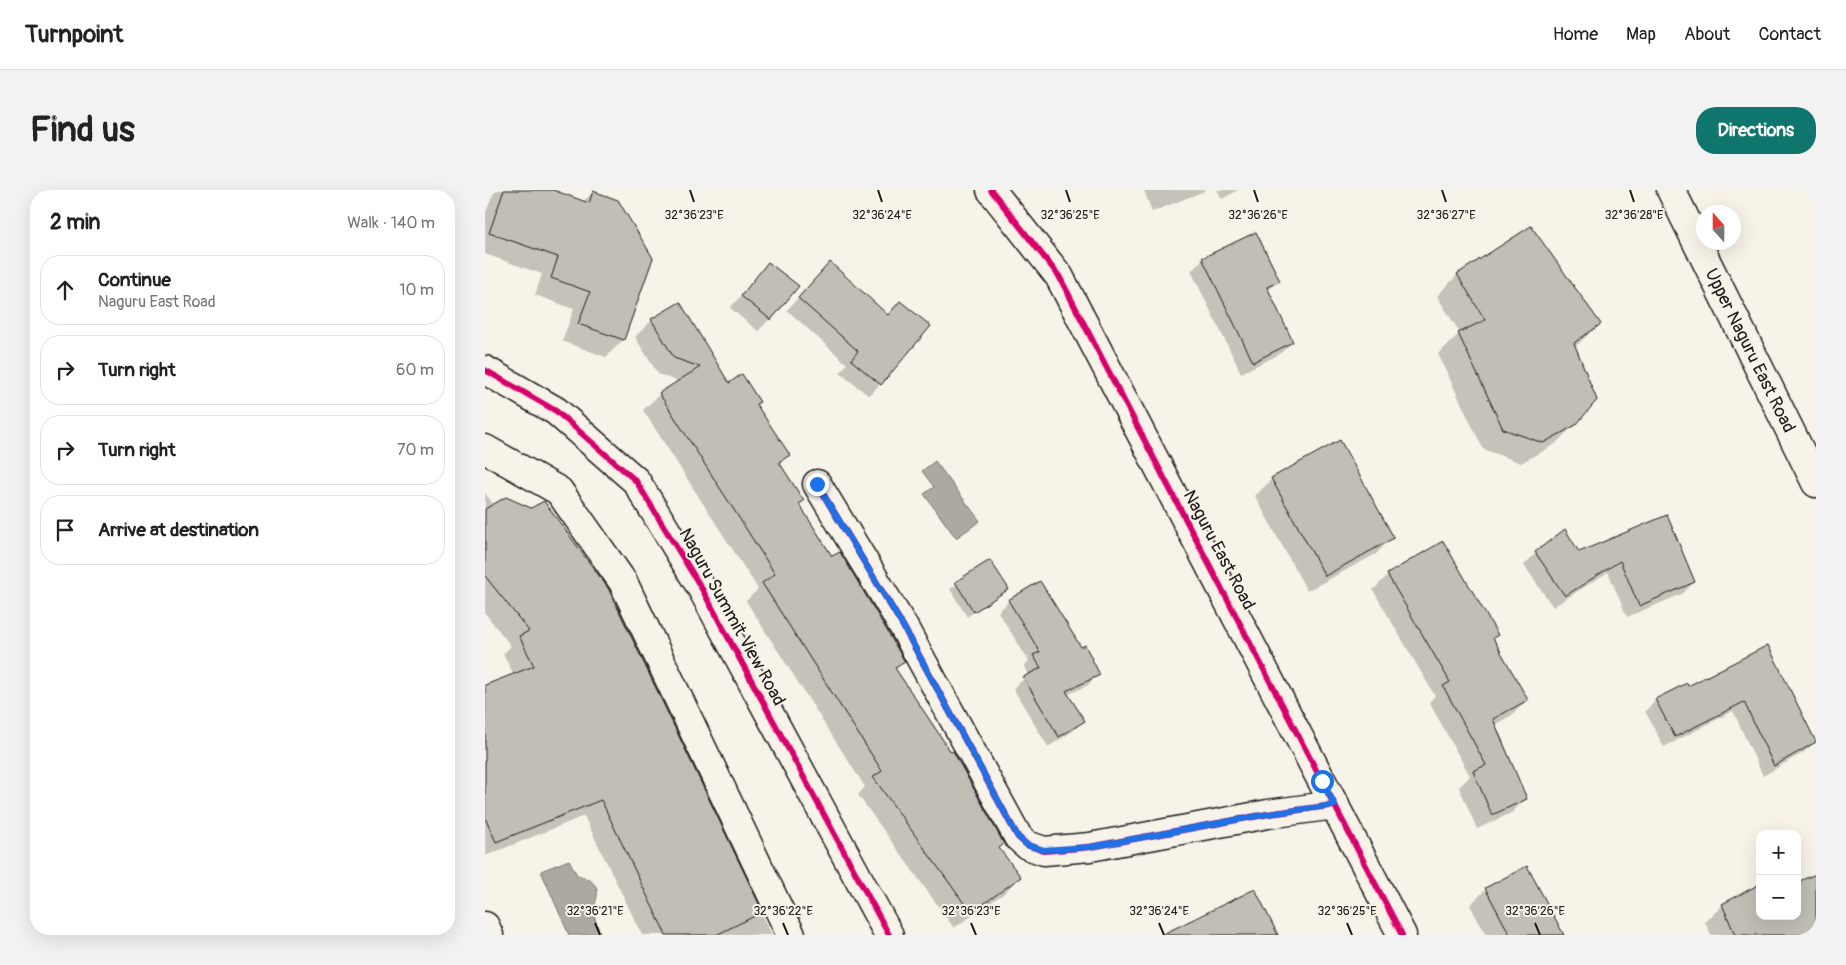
<!DOCTYPE html>
<html lang="en">
<head>
<meta charset="utf-8">
<style>
  body { margin:0; font-family:Pangolin,sans-serif; background:#f2f2f2; color:#222 }
  .controls { position:absolute; right:15px; bottom:15px; display:grid; overflow:hidden; border-radius:10px; box-shadow:0 5px 20px #0002 }
  .controls button { width:45px; height:45px; display:grid; place-items:center; padding:0; border:0; border-bottom:1px solid #e0e0e0; background:#fff; color:#222; font:25px sans-serif }
  .compass { position:absolute; left:1211px; top:15px; width:45px; height:45px; border-radius:50%; background:#fff; box-shadow:0 5px 20px #0002; rotate:339deg }
  .stop { position:absolute; width:15px; height:15px; margin:-11px; border:4px solid #1a73e8; border-radius:50%; background:#fff }
  .stop.end { background:#1a73e8; border-color:#fff; box-shadow:0 1px 5px #0008 }
  .list { margin:0; padding:0; list-style:none }
  h2 { display:flex; justify-content:space-between; align-items:center; height:65px; margin:0; padding:0 20px; font-size:21px }
  h2 small { font-size:16px; font-weight:400; color:#767676 }
  .list li { display:grid; grid-template-columns:32px 1fr auto; gap:15px; align-items:center; box-sizing:border-box; height:70px; margin:0 10px 10px; padding:0 10px; border:1px solid #e0e0e0; border-radius:20px }
  .list b { display:block; font-size:19px; white-space:nowrap }
  .list p { margin:0; font-size:16px; white-space:nowrap; color:#767676 }
  .list em { font-size:16px; font-style:normal; color:#767676 }
  .icon { flex:none; width:28px; height:28px; fill:none; stroke:currentColor; stroke-width:2; stroke-linecap:round; stroke-linejoin:round }
  .map { position:relative; flex:none; width:1331px; height:745px; overflow:hidden; border-radius:20px }
  header { display:flex; align-items:center; gap:30px; box-sizing:border-box; height:70px; padding:0 25px; background:#fff; border-bottom:1px solid #e0e0e0 }
  header strong { font-size:24px }
  nav { display:flex; gap:28px; margin-inline-start:auto; font-size:18px }
  .intro { display:flex; align-items:center; justify-content:space-between; box-sizing:border-box; height:120px; padding:0 30px }
  h1 { margin:0; font-size:35px }
  .button { padding:12px 22px; border-radius:20px; background:#0f766e; color:#fff; font-size:18px; font-weight:700 }
  main { display:flex; gap:30px; padding:0 30px }
  aside { flex:1; background:#fff; border-radius:20px; box-shadow:0 5px 20px #0002 }
  .map>svg:first-child { display:block }
</style>
</head>
<body>
<header>
<strong>Turnpoint</strong>
<nav><a>Home</a><a>Map</a><a>About</a><a>Contact</a></nav>
</header>
<div class="intro"><h1>Find us</h1><a class="button">Directions</a></div>
<main>
<aside>
<h2>2 min<small>Walk · 140 m</small></h2>
<ul class="list">
<li><svg class="icon" aria-label="ahead" viewBox="0 0 24 24"><path d="M12 20V5M6 11l6-6 6 6"/></svg><div><b>Continue</b><p>Naguru East Road</p></div><em>10 m</em></li>
<li><svg class="icon" aria-label="right" viewBox="0 0 24 24"><path d="M7 20v-9h11M14 6l5 5-5 5"/></svg><div><b>Turn right</b></div><em>60 m</em></li>
<li><svg class="icon" aria-label="right" viewBox="0 0 24 24"><path d="M7 20v-9h11M14 6l5 5-5 5"/></svg><div><b>Turn right</b></div><em>70 m</em></li>
<li><svg class="icon" aria-label="arrive" viewBox="0 0 24 24"><path d="M6 21V4h12l-3 4 3 4H6"/></svg><div><b>Arrive at destination</b></div></li>
</ul>
</aside>
<div class="map">
<svg width="1331" height="745" viewBox="0 0 1331 745">
  <rect width="100%" height="100%" fill="#f7f3e8"/>
  <filter id="ink" filterUnits="userSpaceOnUse"><feTurbulence type="fractalNoise" baseFrequency=".02" numOctaves="2"/><feDisplacementMap in="SourceGraphic" scale="10" xChannelSelector="R" yChannelSelector="G"/><feConvolveMatrix kernelMatrix="1 2 1 2 8 2 1 2 1" color-interpolation-filters="sRGB"/></filter>
  <g filter="url(#ink)">
    <g fill="#aca9a2" stroke="#72716c">
      <path d="M 450,271 L 495,331 L 471,348 L 439,304 L 449,297 L 437,281 Z"/>
      <path d="M 84,670 L 92,685 C 115,692 116,701 107,721 L 116,745 L 84,745 L 56,681 Z"/>
    </g>
    <g fill="#0003">
      <path d="M 10,0 L 64,0 L 98,12 L 108,2 L 167,68 L 138,150 L 121,167 L 77,151 L 89,119 L 50,105 L 57,84 L 0,64 L 0,24 Z"/>
      <path d="M 659,0 L 722,0 L 667,22 Z"/>
      <path d="M 732,0 L 753,0 L 737,9 Z"/>
      <path d="M 1046,38 L 1114,134 L 1090,157 L 1090,234 L 1069,255 L 1036,273 L 998,259 L 953,164 L 975,143 L 952,106 L 972,85 Z"/>
      <path d="M 718,69 L 793,91 L 782,101 L 807,152 L 795,164 L 756,183 L 706,81 Z"/>
      <path d="M 284,74 L 285,129 L 273,141 L 245,118 Z"/>
      <path d="M 333,86 L 402,126 L 395,194 L 384,206 L 355,183 L 362,174 L 302,120 Z"/>
      <path d="M 167,130 L 270,215 L 303,265 L 294,275 L 317,311 L 313,315 L 418,471 L 410,480 L 513,658 L 534,687 L 518,704 L 469,738 L 373,605 L 380,597 L 261,411 L 273,399 L 158,220 L 175,204 L 194,192 L 173,184 L 150,147 Z"/>
      <path d="M 787,289 L 907,347 L 891,364 L 822,401 L 770,306 Z"/>
      <path d="M 0,303 L 9,315 L 122,399 L 287,745 L 157,745 L 99,626 L 0,666 L 0,496 L 29,485 L 18,464 L 26,456 L 0,423 Z"/>
      <path d="M 1181,327 L 1209,392 L 1197,404 L 1142,427 L 1123,382 L 1068,417 L 1039,375 L 1051,363 L 1093,364 Z"/>
      <path d="M 504,371 L 522,399 L 482,427 L 465,399 Z"/>
      <path d="M 903,385 L 1012,444 L 1007,449 L 1042,510 L 1027,525 L 1009,535 L 1041,609 L 1026,623 L 992,639 L 974,597 L 985,586 L 944,512 L 950,506 L 888,400 Z"/>
      <path d="M 554,392 L 613,484 L 603,495 L 582,505 L 598,531 L 588,541 L 563,557 L 528,498 L 544,485 L 539,476 L 544,471 L 513,422 L 524,411 Z"/>
      <path d="M 1282,457 L 1330,552 L 1319,562 L 1278,586 L 1248,521 L 1179,557 L 1160,521 L 1171,510 L 1203,498 Z"/>
      <path d="M 1331,686 L 1331,745 L 1226,745 L 1220,732 L 1237,716 L 1275,696 L 1275,726 L 1312,726 Z"/>
      <path d="M 1001,699 L 1077,745 L 1001,745 L 985,715 Z"/>
    </g>
    <g fill="#c0beb5" stroke="#1c1c1c">
      <path d="M 19,0 L 68,0 L 104,13 L 108,1 L 133,10 L 168,68 L 139,150 L 93,134 L 105,102 L 66,88 L 73,67 L 4,43 Z"/>
      <path d="M 1046,36 L 1116,134 L 1089,153 L 1112,210 L 1091,235 L 1058,253 L 1018,239 L 973,143 L 1000,130 L 972,84 Z"/>
      <path d="M 771,42 L 795,91 L 782,97 L 808,152 L 768,172 L 717,68 Z"/>
      <path d="M 283,72 L 314,96 L 286,130 L 256,106 Z"/>
      <path d="M 345,72 L 403,125 L 415,111 L 446,136 L 396,195 L 366,170 L 373,161 L 313,108 Z"/>
      <path d="M 195,112 L 244,193 L 257,184 L 275,212 L 271,214 L 305,265 L 294,272 L 319,311 L 314,314 L 347,366 L 355,362 L 404,444 L 420,472 L 410,478 L 466,562 L 468,561 L 519,654 L 514,658 L 536,687 L 486,723 L 388,587 L 397,581 L 277,393 L 290,384 L 174,203 L 215,177 L 189,168 L 166,129 Z"/>
      <path d="M 855,250 L 909,348 L 840,386 L 786,288 Z"/>
      <path d="M 21,307 L 46,318 L 59,311 L 123,398 L 278,722 L 231,745 L 181,745 L 116,610 L 11,652 L 0,628 L 0,495 L 49,476 L 34,446 L 44,441 L 0,386 L 0,319 Z"/>
      <path d="M 1182,325 L 1210,392 L 1154,416 L 1135,371 L 1080,406 L 1050,362 L 1080,339 L 1094,362 Z"/>
      <path d="M 958,351 L 1013,445 L 1008,448 L 1043,510 L 1008,529 L 1042,609 L 1007,625 L 988,581 L 1001,575 L 958,496 L 965,492 L 902,384 Z"/>
      <path d="M 505,370 L 524,399 L 489,422 L 470,392 Z"/>
      <path d="M 555,391 L 596,457 L 600,455 L 615,485 L 581,501 L 600,531 L 574,547 L 538,487 L 556,478 L 548,465 L 555,462 L 523,410 Z"/>
      <path d="M 1283,455 L 1331,552 L 1289,576 L 1259,512 L 1190,547 L 1170,509 L 1202,493 L 1203,496 Z"/>
      <path d="M 1042,676 L 1079,745 L 1025,745 L 1000,698 Z"/>
      <path d="M 1331,684 L 1331,745 L 1250,745 L 1237,714 L 1275,694 L 1275,726 L 1312,726 L 1312,692 Z"/>
      <path d="M 770,699 L 793,745 L 676,745 Z"/>
    </g>
    <g fill="none" stroke-linecap="round" stroke-linejoin="round">
      <defs>
        <g id="minor">
          <path d="M 506,0 L 574,86 L 917,745"/>
          <path id="s1" d="M 1186,0 L 1331,293"/>
          <path d="M 0,180 L 71,221 L 151,291 L 217,399 L 404,745"/>
          <path d="M 0,259 L 74,301 L 138,392 L 306,745"/>
          <path d="M 332,294 L 418,436 L 533,647 L 542,655 L 559,661 L 605,657 L 783,624 L 850,615"/>
          <path d="M 0,736 L 4,745"/>
        </g>
      </defs>
      <use href="#minor" stroke="#1c1c1c" stroke-width="31"/>
      <use href="#minor" stroke="#f7f3e8" stroke-width="28"/>
      <defs>
        <g id="cycleway">
          <path d="M 506,0 L 574,86 L 917,745"/>
          <path d="M 0,180 L 71,221 L 151,291 L 217,399 L 404,745"/>
          <path d="M 332,294 L 418,436 L 533,647 L 542,655 L 559,661 L 605,657 L 783,624 L 850,615"/>
        </g>
      </defs>
      <use href="#cycleway" stroke="#f7f3e8" stroke-width="9"/>
      <use href="#cycleway" stroke="#d6006c" stroke-width="6"/>
    </g>
  </g>
  <g fill="none" stroke-linecap="round" stroke-linejoin="round" filter="url(#ink)">
    <path stroke="#1a73e8" stroke-width="6" d="M 332,294 L 418,436 L 533,647 L 542,655 L 559,660 L 605,657 L 783,624 L 850,615 L 837,591"/>
  </g>
  <path fill="none" stroke="#1c1c1c" stroke-width="2" d="M 205,0 L 209,12M 393,0 L 397,12M 581,0 L 585,12M 769,0 L 773,12M 957,0 L 961,12M 1145,0 L 1149,12M 110,733 L 115,745M 298,733 L 303,745M 486,733 L 491,745M 674,733 L 679,745M 862,733 L 867,745M 1050,733 L 1055,745"/>
  <g text-anchor="middle" dominant-baseline="central" stroke-width="4" stroke-linejoin="round" paint-order="stroke">
    <g font-size="18" fill="#1c1c1c" stroke="#f7f3e8">
      <text stroke="none"><textPath href="#s1" startOffset="179">Upper Naguru East Road</textPath></text>
      <text transform="translate(734 360) rotate(62)">Naguru East Road</text>
      <text transform="translate(247 427) rotate(61)">Naguru Summit View Road</text>
    </g>
  </g>
  <g font-size="12" text-anchor="middle" fill="#1c1c1c" stroke="#f7f3e8" stroke-width="4" stroke-linejoin="round" paint-order="stroke">
    <text x="209" y="29">32°36'23"E</text>
    <text x="397" y="29">32°36'24"E</text>
    <text x="585" y="29">32°36'25"E</text>
    <text x="773" y="29">32°36'26"E</text>
    <text x="961" y="29">32°36'27"E</text>
    <text x="1149" y="29">32°36'28"E</text>
    <text x="110" y="725">32°36'21"E</text>
    <text x="298" y="725">32°36'22"E</text>
    <text x="486" y="725">32°36'23"E</text>
    <text x="674" y="725">32°36'24"E</text>
    <text x="862" y="725">32°36'25"E</text>
    <text x="1050" y="725">32°36'26"E</text>
  </g>
</svg>
<div class="controls">
<button>+</button>
<button>−</button>
</div>
<svg class="compass" viewBox="-18 -18 36 36"><path d="M0-13l5 13h-10z" fill="#e53935"/><path d="M0 13l5-13h-10z" fill="#767676"/></svg>
<div class="stop" style="left:837px;top:591px"></div>
<div class="stop end" style="left:332px;top:294px"></div>
</div>
</main>
</body>
</html>
